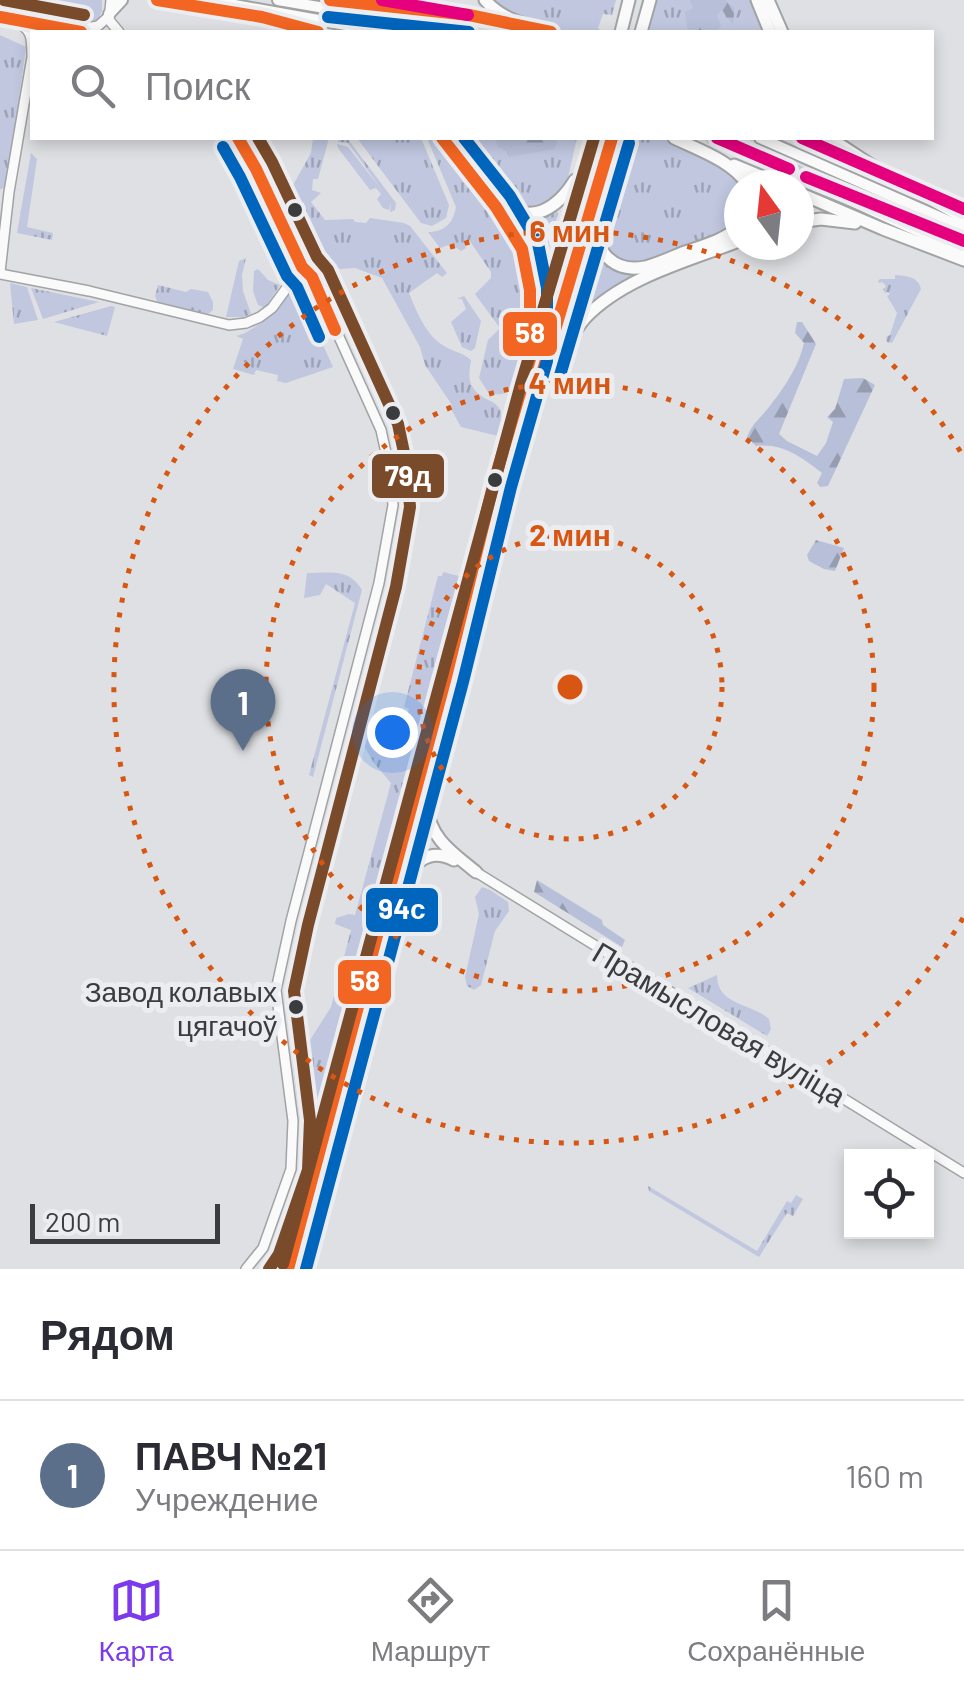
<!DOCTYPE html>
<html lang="ru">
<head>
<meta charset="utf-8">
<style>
  body { margin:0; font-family:Barlow,sans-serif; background:#f7f7f7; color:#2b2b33 }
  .controls { position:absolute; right:30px; bottom:30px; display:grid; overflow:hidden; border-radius:0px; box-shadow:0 5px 15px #0003 }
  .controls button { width:90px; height:90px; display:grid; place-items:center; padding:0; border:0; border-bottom:2px solid #e1e1e2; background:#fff; color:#2b2b33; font:50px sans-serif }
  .compass { position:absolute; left:724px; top:170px; width:90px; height:90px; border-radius:50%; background:#fff; box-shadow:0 5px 15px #0003; rotate:345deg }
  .scale { position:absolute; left:30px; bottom:25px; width:190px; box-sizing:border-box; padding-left:10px; border:5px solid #3b3c3d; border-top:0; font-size:28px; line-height:35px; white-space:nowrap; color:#3b3c3d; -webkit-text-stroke:8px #ebedf1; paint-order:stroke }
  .you { position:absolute; left:392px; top:732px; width:35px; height:35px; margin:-25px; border:8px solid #fff; border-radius:50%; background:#1a73e8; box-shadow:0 0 0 15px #1a73e833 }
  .badge { display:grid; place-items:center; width:65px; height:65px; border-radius:50%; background:#7c3aed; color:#fff; font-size:32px; font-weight:700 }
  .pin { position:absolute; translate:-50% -82px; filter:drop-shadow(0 2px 5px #0008) }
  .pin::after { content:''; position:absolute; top:52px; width:35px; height:30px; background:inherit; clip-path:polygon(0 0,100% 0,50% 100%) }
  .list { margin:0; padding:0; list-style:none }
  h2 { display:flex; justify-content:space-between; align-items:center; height:130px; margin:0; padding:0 40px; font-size:42px }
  h2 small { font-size:32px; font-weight:400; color:#7c7c81 }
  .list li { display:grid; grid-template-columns:65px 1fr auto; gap:30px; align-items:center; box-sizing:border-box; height:150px; padding:0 40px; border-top:2px solid #e1e1e2 }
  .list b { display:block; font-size:38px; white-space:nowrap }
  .list p { margin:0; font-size:32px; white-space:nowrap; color:#7c7c81 }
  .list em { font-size:32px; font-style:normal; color:#7c7c81 }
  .icon { flex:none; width:55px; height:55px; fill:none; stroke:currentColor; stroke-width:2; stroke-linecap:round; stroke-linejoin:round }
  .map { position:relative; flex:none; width:964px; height:1269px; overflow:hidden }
  .search { position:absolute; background:#fff; box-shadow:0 5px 15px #0003; left:30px; right:30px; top:30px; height:110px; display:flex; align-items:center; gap:25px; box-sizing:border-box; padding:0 35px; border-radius:0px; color:#7c7c81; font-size:38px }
  .sheet { height:280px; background:#fff }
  nav { display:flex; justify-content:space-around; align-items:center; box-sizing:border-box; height:140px; border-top:2px solid #e1e1e2; background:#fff; font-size:28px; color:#7c7c81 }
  nav a { display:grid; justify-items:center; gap:5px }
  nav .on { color:#7c3aed }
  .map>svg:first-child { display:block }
</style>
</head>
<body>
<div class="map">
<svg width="964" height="1269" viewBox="0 0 964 1269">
  <defs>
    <pattern id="grass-tufts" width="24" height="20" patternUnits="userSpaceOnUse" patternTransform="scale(2.5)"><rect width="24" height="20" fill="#c0c7df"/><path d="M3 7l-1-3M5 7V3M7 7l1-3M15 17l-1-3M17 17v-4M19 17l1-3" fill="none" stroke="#9da3b6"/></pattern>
    <pattern id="forest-firs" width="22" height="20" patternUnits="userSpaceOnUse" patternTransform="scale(2.5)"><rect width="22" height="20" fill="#b8c0d9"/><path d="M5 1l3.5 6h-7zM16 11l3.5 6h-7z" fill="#979db1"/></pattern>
  </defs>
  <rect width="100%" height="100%" fill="#dfe0e3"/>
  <g fill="url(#grass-tufts)">
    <path d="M 0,0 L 102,0 L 102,11 L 97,22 L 82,25 L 0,9 Z"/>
    <path d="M 490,0 L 616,0 L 612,15 L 603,14 L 598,28 L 602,32 C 572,32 537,30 510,16 C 503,12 496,5 490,0 Z"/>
    <path d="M 656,0 L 754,0 L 767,32 L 649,32 Z"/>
    <path d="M 0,35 L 26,47 L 7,185 L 0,190 Z"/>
    <path d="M 313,138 L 329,138 L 318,179 L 313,179 L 312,190 L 321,193 L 311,202 L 325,220 L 353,219 L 355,222 L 366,223 L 370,218 L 404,223 L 410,226 L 447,273 L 442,277 L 437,273 L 409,293 C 416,310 425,333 441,344 C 450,351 462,352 471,360 C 470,368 468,376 471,384 C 483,409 511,392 498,436 L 461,427 L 450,407 L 452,405 L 425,365 L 420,347 L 382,278 L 355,268 L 340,269 L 322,257 L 310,235 L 309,225 L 292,187 L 311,153 Z"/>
    <path d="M 340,138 L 347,138 L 396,203 L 395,210 L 390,212 L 391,203 L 389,210 L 383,208 L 377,199 L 381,194 L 376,188 L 370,190 L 338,148 L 337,144 L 348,147 L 381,189 L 348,143 L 338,142 Z"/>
    <path d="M 357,138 L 421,138 L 449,205 L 446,218 L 432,226 L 421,223 Z"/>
    <path d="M 427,138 L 437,138 C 491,205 541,251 523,346 C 521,356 517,366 515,376 C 512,392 504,398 488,392 L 479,378 L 488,340 L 500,328 L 475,294 L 491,278 L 491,272 L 469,240 L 464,244 L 466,248 L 461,251 L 451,244 L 440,248 L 428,232 C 445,232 453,223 456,207 Z"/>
    <path d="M 445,138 L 448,138 L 500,202 L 541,216 L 556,210 L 558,213 L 537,294 L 535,295 L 530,260 Z"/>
    <path d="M 457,138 L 577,138 L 565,191 L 561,196 L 535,208 L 527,209 L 511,202 Z"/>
    <path d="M 628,138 L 664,138 L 724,165 L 745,185 L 739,185 L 739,222 L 723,234 L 639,265 L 614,259 L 601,243 L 598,222 L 618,150 L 630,153 L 631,143 Z"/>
    <path d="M 727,138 L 739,138 L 964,240 L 964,245 Z"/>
    <path d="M 31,153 L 37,159 L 27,227 L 53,233 L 52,240 L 17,233 Z"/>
    <path d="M 739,233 L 739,237 L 648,274 L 570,329 L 569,327 L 591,246 L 606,263 L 624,272 Z"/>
    <path d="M 246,258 L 242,275 L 243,291 L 251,314 L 244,317 L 226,317 L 239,261 Z"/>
    <path d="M 258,269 L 268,280 L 280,285 L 265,308 L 258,305 L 253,291 L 254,271 Z"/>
    <path d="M 895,275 C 906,276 918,276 921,289 L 892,343 L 887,342 L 886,337 L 890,335 L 897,313 L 887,296 L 890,294 L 888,292 L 885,293 L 883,289 L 886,287 L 883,282 L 879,283 L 878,281 L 880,279 L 895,279 Z"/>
    <path d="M 10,283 L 27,287 L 38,320 L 14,324 Z"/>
    <path d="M 158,285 L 186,292 L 191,289 L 208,292 L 213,302 L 213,310 L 208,314 L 158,303 L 155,296 Z"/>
    <path d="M 31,288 L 99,302 L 43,319 Z"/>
    <path d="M 298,290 L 333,367 L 286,383 L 277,381 L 278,375 L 256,370 L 254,375 L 233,369 L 243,339 L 236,336 C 266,328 275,298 298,290 Z"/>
    <path d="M 464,296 L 481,321 L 475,348 L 471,351 L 462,347 L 451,322 L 466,309 L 462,299 L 457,299 Z"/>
    <path d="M 111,306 L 115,307 L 107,336 L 54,322 Z"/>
    <path d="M 443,572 L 459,576 L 425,725 L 418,725 L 414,722 L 412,717 L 407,715 L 409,709 L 404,707 L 438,576 L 442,576 Z"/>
    <path d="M 307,573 C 330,573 349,568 362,590 L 313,777 L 309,775 L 355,603 L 326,584 L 320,595 L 304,598 Z"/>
    <path d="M 366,668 L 375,672 L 365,709 L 384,735 C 394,739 403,732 407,722 L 423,730 L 298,1203 L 289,1201 L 299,1163 L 302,1137 L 293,1067 L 331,1007 L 351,930 L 335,924 L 336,918 L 349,914 L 355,915 L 391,783 L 374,763 L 361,741 L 351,738 L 355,708 Z"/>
    <path d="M 482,887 L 490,890 L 508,902 L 509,911 L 495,931 L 481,985 L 474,990 L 467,986 L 465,977 L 479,914 L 475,897 Z"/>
    <path d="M 717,975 C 717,1006 752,1003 769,1019 L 771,1029 L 767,1036 L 688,988 Z"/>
    <path d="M 648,1186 L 757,1251 L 787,1201 L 791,1203 L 796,1195 L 803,1199 L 793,1216 L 787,1213 L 759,1257 L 649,1191 Z"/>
  </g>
  <g fill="url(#forest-firs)">
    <path d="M 690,0 L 725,0 L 734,8 L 733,25 L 722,10 L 717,15 L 721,26 L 716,32 L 688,32 L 685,12 L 693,8 Z"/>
    <path d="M 495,138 L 558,138 L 555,149 L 510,157 L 506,151 L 498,147 Z"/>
    <path d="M 797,322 L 802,322 L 816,344 L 779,434 L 787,441 L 817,456 L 826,443 L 833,422 L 827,417 L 835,409 L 844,379 L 863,378 L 875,385 L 828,486 L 820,487 L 817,483 L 822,473 C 801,457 783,443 756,446 L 747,437 C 752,423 764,415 772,403 C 786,385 799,365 804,343 L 795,333 Z"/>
    <path d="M 816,540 L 844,548 L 835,571 L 824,569 L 809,561 L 807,555 Z"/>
    <path d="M 537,880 L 602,920 L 603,925 L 625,940 L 622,947 L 534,892 Z"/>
  </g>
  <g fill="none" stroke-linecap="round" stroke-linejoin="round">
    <defs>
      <g id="secondary">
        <path d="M 111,0 L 109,20 L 119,32"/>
        <path d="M 0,17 L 81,32"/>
        <path d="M 75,30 L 98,26 L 108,17"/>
        <path d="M 238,138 L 256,169 L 302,267 L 312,277 L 381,430 L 390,471 L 393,505 L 379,583 L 291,921 L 276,990 L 293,1121 L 291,1169 L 263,1248 L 246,1269"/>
        <path d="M 250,138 L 275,179 L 309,255 L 313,264 L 312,277"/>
        <path d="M 0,272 L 9,192 L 32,57 C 32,35 32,30 13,19"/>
        <path d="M 0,274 L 89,291 L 229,325 L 246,323 L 260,317 L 272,308 L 291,282 L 312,277"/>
        <path d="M 476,872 L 964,1173"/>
      </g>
      <g id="primary">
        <path d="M 207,0 L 385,32"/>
        <path d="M 278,0 L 465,32"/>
        <path d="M 109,14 L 122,0"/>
        <path d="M 255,14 L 294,27 L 320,32"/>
        <path d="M 442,138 C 467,170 514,220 525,259 C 532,287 531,316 530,345"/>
        <path d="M 713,138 L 964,252"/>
        <path d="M 760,138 L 964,228"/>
      </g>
      <g id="highway">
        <path d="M 330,0 L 464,14 L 529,26"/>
        <path d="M 485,0 C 502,20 527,25 551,32"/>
        <path d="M 757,0 L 770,32"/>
        <path d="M 768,0 L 782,32"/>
        <path d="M 621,32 L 629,0"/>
        <path d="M 641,32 L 650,0"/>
        <path d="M 454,138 C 462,151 473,163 483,176 C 490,184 496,193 504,201 C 531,228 559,206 575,180"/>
        <path d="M 674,138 C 699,150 732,161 748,185"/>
        <path d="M 804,138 L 848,157"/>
        <path d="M 830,138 L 871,165 L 964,218"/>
        <path d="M 734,165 L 782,185"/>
        <path d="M 799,193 L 883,229 L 964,260"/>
        <path d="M 593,215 C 592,246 610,274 645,267 C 657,264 670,258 682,253 C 702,246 723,241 739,227"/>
        <path d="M 799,222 L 821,219 L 855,223"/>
        <path d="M 546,377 C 559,358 570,336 585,318 C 624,277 688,261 739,241"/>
        <path d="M 427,806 C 429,838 453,853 476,872"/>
        <path d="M 410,871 C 422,855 436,851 454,860"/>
        <path d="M 288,1269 L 446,677 L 494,482 L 592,138"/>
        <path d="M 300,1269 L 538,389 L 612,138"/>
      </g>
    </defs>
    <use href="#secondary" stroke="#a2a3a5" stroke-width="12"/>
    <use href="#primary" stroke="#a2a3a5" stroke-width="14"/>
    <use href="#highway" stroke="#a2a3a5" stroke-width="15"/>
    <use href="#secondary" stroke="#fafafb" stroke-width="9"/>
    <use href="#primary" stroke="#fafafb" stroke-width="10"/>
    <use href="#highway" stroke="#fafafb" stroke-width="11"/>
    <defs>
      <g id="bus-1">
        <path d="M 157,0 L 262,17 L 318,32"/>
        <path d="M 330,0 L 469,15 L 551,32"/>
        <path d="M 0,17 L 81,32"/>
        <path d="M 238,138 L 256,169 L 302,267 L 312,277 L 335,330"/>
        <path d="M 541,377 L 612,138"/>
        <path d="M 288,1269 L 446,677 L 494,482 L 530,359 L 530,290 L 522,249 L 496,207 L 442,138"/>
      </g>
      <g id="bus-2">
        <path d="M 328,17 L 469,32"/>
        <path d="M 223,147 L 240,177 L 287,276 L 297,287 L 319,337"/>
        <path d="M 558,382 L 629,143"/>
        <path d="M 306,1269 L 463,682 L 511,487 L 547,361 L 547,288 L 538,243 L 510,196 L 464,138"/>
      </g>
      <g id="bus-3">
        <path d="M 4,0 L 84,15"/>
        <path d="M 258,138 L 272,162 L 317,257 L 328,270 L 398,424 L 407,467 L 410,507 L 396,587 L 308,925 L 294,991 L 310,1120 L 308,1170 L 279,1254 L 269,1269"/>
        <path d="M 283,1264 L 521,384 L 594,138"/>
      </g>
      <g id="bus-4">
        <path d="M 382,0 L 468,15"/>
        <path d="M 717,138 L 789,169"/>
        <path d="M 802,138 L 964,209"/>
        <path d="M 806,177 L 964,241"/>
      </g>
    </defs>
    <use href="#bus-1" stroke="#ebedf1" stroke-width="20"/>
    <use href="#bus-2" stroke="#ebedf1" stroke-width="20"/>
    <use href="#bus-3" stroke="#ebedf1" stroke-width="20"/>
    <use href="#bus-4" stroke="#ebedf1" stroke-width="20"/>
    <use href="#bus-1" stroke="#f26522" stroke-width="12"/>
    <use href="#bus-2" stroke="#0065bd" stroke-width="12"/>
    <use href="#bus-3" stroke="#7a4b2a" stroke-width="12"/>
    <use href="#bus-4" stroke="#e5007d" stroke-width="12"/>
  </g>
  <g fill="none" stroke="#d75611" stroke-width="5" stroke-dasharray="5 10">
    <circle cx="570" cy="687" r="152"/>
    <circle cx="570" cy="687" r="304"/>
    <path d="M963 918A456 456 0 1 1 963 456"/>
  </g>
  <g fill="#3b3c3d" stroke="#ebedf1" stroke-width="4">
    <circle cx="295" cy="210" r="9"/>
    <circle cx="393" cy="413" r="9"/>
    <circle cx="495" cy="480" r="9"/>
    <circle cx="296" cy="1007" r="9"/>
  </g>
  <g text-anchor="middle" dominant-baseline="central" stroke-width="10" stroke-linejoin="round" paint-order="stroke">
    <g font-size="28" fill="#3b3c3d" stroke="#ebedf1" text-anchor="end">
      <text x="277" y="991">Завод колавых<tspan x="277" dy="34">цягачоў</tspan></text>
    </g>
    <g font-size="30" fill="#3b3c3d" stroke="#ebedf1">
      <text transform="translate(720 1023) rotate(31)">Прамысловая вуліца</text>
    </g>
  </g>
  <circle cx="570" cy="687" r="15" fill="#d75611" stroke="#ebedf1" stroke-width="5"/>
  <g font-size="30" text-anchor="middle" font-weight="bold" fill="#d75611" stroke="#ebedf1" stroke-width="10" stroke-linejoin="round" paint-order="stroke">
    <text x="570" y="242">6 мин</text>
    <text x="570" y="394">4 мин</text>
    <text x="570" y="546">2 мин</text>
  </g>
  <g stroke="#ebedf1" stroke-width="4">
    <rect x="501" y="310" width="58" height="48" rx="10" fill="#f26522"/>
    <rect x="370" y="452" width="76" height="48" rx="10" fill="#7a4b2a"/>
    <rect x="364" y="886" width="76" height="48" rx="10" fill="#0065bd"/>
    <rect x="336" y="958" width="57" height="48" rx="10" fill="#f26522"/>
  </g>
  <g font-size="28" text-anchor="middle" font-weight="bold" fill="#fff">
    <text x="530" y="343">58</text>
    <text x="408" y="486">79д</text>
    <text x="402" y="919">94с</text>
    <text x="365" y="991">58</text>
  </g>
</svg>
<div class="controls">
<button><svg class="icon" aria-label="locate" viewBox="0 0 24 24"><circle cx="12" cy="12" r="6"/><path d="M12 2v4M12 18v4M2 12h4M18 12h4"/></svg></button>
</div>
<svg class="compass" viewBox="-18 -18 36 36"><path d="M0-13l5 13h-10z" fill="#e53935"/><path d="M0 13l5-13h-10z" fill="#7c7c81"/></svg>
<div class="scale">200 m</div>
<div class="you"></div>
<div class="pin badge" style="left:243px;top:751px;background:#5c6f8a">1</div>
<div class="search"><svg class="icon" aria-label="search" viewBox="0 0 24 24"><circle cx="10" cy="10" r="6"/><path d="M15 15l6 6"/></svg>Поиск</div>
</div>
<section class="sheet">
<h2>Рядом<small></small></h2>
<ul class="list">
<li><span class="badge" style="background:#5c6f8a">1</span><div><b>ПАВЧ №21</b><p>Учреждение</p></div><em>160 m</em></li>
</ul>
</section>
<nav>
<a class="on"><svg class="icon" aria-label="map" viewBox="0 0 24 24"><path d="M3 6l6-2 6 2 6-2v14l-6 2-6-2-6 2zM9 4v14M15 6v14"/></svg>Карта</a>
<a><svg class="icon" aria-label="directions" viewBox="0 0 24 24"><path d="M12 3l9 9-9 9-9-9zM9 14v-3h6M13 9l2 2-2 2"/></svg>Маршрут</a>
<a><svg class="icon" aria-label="saved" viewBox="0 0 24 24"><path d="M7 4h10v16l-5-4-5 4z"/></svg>Сохранённые</a>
</nav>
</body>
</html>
